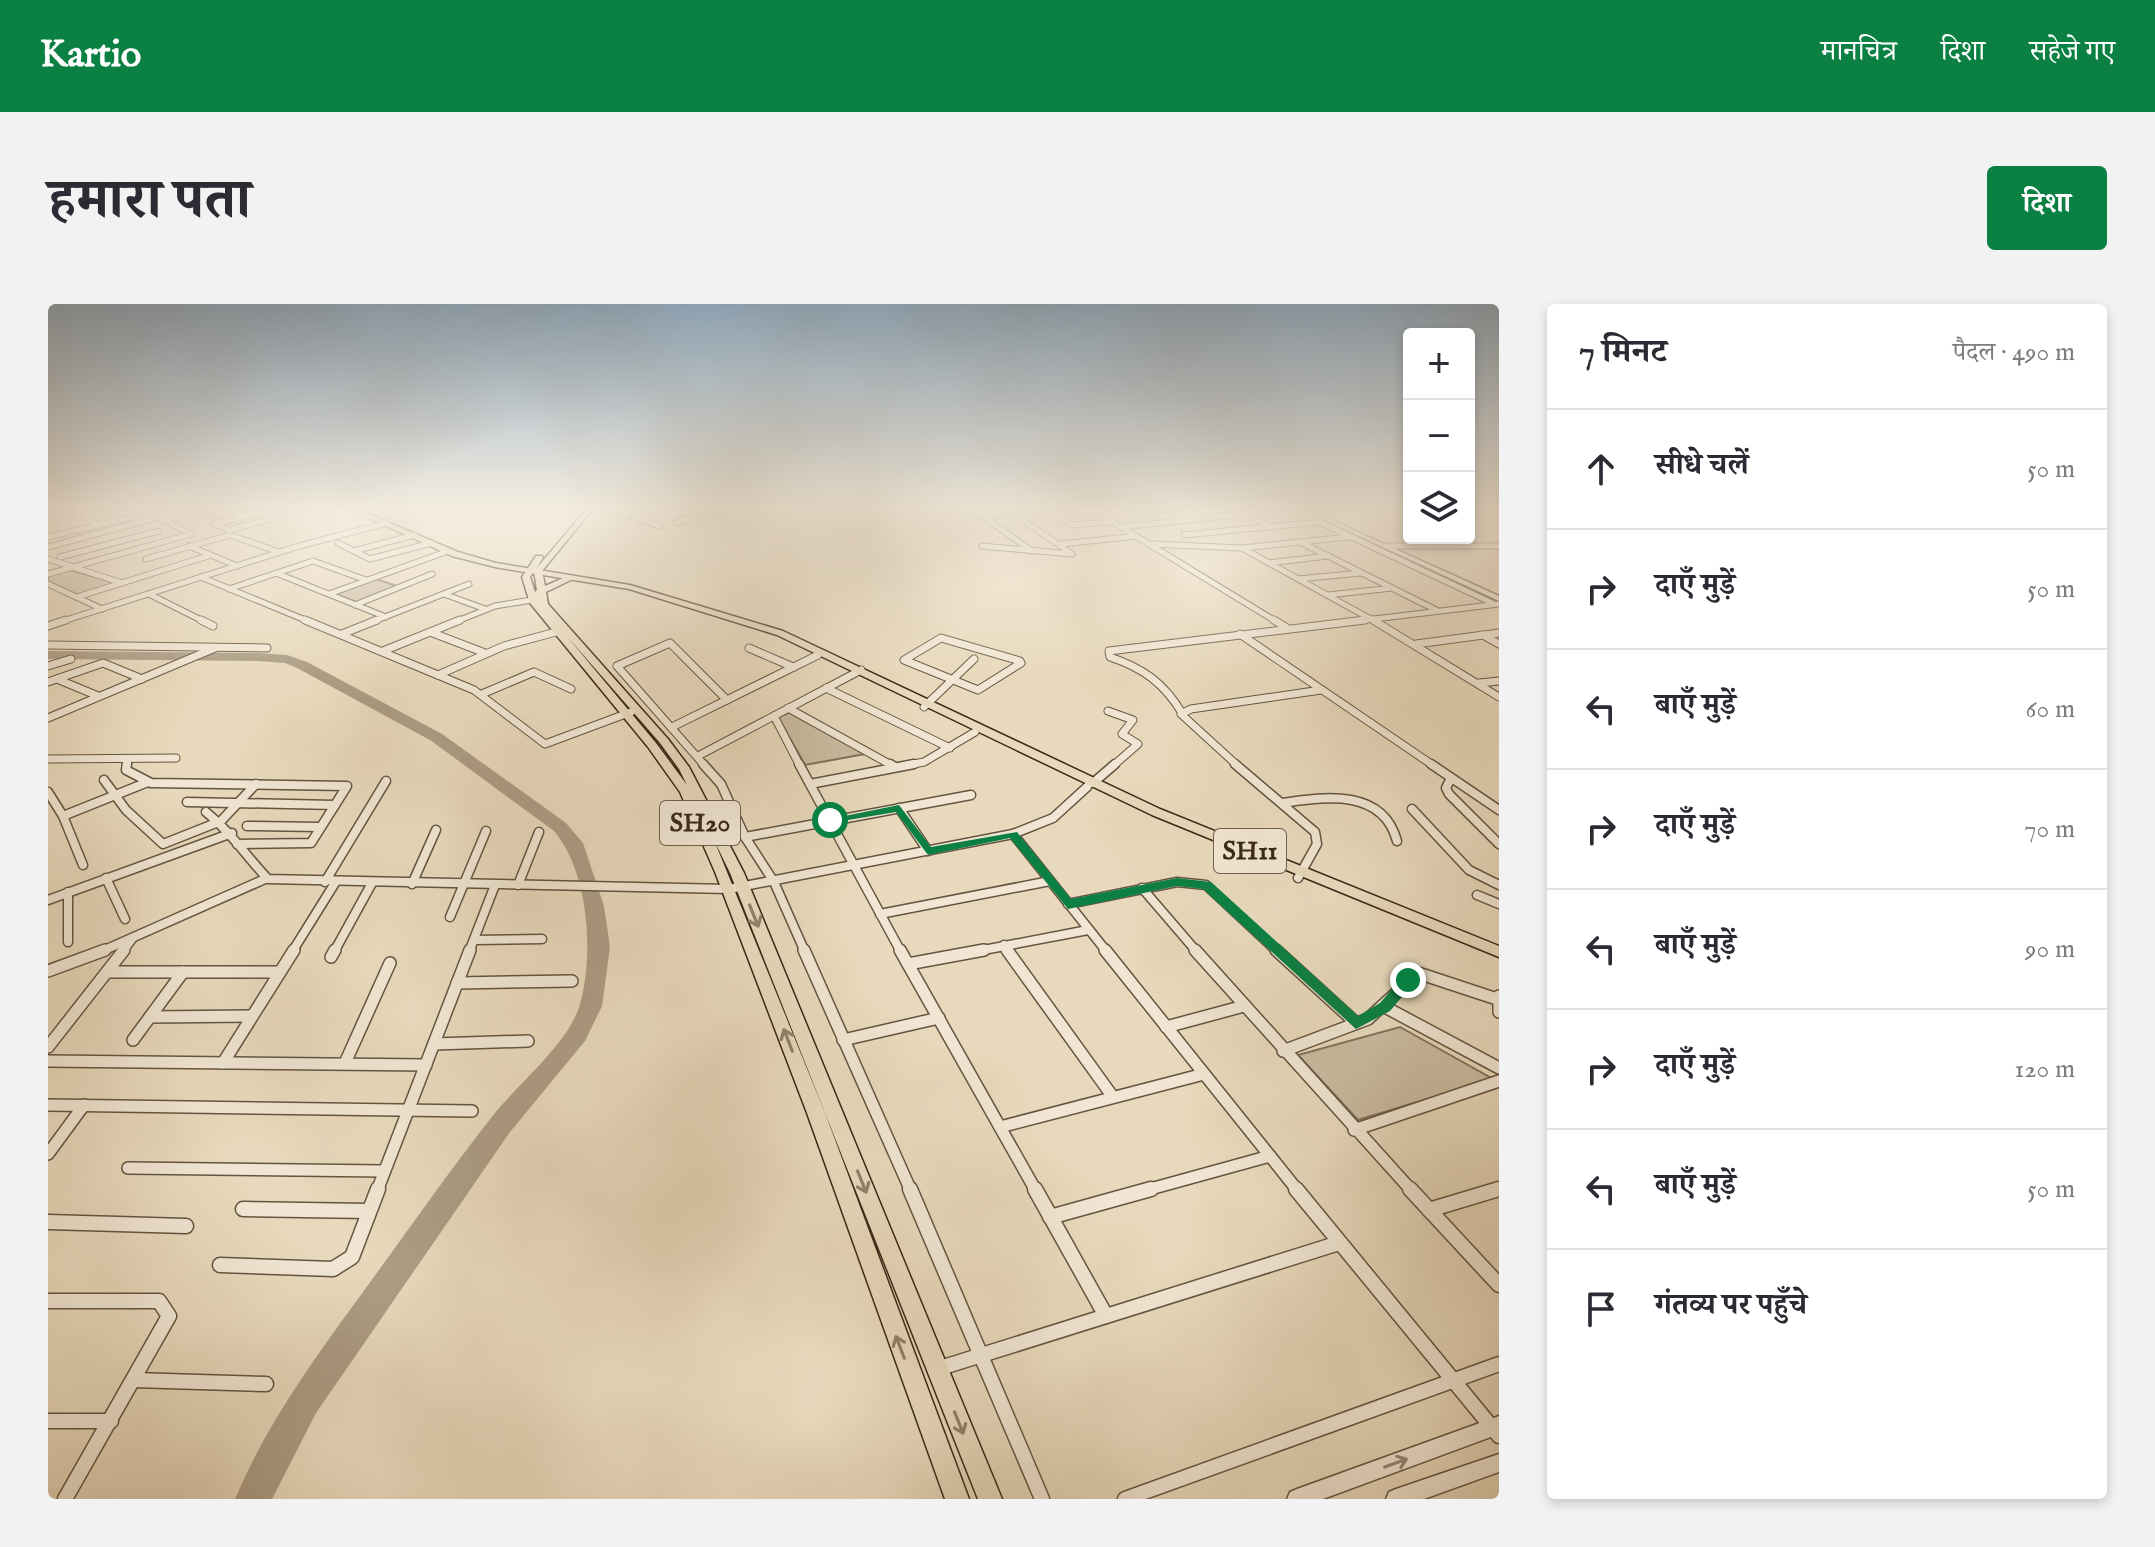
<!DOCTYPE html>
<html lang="hi">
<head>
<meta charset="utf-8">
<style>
  body { margin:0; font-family:"IM FELL English","Noto Serif Devanagari",serif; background:#f2f2f3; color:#2b2b33 }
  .controls { position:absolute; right:24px; top:24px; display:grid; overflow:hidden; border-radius:8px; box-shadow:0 4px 12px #0003 }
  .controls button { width:72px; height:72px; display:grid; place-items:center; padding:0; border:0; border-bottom:2px solid #e1e1e2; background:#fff; color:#2b2b33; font:40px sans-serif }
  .stop { position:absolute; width:24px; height:24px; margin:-18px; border:6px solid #0b8043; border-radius:50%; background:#fff }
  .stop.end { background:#0b8043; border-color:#fff; box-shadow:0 2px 8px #0008 }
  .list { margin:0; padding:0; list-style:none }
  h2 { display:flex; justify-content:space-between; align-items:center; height:104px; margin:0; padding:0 32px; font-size:34px }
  h2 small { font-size:26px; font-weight:400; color:#7c7c81 }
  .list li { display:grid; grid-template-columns:52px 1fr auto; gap:24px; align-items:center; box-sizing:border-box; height:120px; padding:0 32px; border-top:2px solid #e1e1e2 }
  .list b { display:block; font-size:30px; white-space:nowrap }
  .list em { font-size:26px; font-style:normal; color:#7c7c81 }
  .icon { flex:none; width:44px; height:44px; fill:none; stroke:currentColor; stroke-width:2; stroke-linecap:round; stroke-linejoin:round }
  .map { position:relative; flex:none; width:1451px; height:1195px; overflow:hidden; border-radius:8px }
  header { display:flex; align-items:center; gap:48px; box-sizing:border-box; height:112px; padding:0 40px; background:#0b8043; color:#fff }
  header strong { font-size:38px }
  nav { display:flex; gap:44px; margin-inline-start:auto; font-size:28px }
  .intro { display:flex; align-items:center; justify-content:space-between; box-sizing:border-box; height:192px; padding:0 48px }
  h1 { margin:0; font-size:56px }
  .button { padding:20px 36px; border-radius:8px; background:#0b8043; color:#fff; font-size:28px; font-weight:700 }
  main { display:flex; gap:48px; padding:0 48px }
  aside { flex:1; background:#fff; border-radius:8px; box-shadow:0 4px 12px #0003 }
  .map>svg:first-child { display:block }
</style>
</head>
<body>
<header>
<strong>Kartio</strong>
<nav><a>मानचित्र</a><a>दिशा</a><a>सहेजे गए</a></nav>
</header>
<div class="intro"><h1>हमारा पता</h1><a class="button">दिशा</a></div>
<main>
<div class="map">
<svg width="1451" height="1195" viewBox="0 0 1451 1195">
  <rect width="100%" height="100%" fill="#e8d9bc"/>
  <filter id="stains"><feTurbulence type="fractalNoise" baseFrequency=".0025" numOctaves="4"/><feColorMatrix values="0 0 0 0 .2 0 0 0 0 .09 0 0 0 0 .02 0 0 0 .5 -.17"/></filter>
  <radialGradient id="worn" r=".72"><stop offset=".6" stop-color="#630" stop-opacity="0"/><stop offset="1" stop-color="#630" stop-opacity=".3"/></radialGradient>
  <g fill="#cabba0" stroke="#82715c" stroke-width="2">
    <path d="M 21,266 L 68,279 L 30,291 L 0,278 L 0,272 Z"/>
    <path d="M 328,275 L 349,282 L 308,298 L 287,290 Z"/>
    <path d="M 742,408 L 817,450 L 757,461 L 730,413 Z"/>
    <path d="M 1352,723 L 1445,775 L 1310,816 L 1250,751 Z"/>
  </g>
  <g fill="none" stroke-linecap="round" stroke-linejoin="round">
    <path fill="#ac9c84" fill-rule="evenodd" d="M 0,347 L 210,349 L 239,351 L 259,358 L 394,430 L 518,519 L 535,539 L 556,602 L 562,643 L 554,702 L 537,737 L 462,828 L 268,1109 L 224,1195 L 187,1195 C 222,1112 276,1042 328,970 C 366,918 403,865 443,814 C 468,781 521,740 532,700 C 546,650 541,568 506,527 L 382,436 L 249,364 L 237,359 L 210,357 L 0,355 Z"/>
    <defs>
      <g id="minor-far4">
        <path d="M 145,206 L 160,212 L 184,206"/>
        <path d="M 567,206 L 611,222"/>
        <path d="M 597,206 L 611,211 L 666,206"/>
        <path d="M 890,206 L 920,206"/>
        <path d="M 926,206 L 984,247"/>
        <path d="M 998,206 L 1024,221 L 1065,218"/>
        <path d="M 1045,206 L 1229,318"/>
        <path d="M 1246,206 L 1444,299"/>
        <path d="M 1330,206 L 1361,206"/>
        <path d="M 1421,206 L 1451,207"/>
        <path d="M 0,207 L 5,206"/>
        <path d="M 1192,207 L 1221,222"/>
        <path d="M 1261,207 L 1304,206"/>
        <path d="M 72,209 L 90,206"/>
        <path d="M 1050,209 L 1080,206"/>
        <path d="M 934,212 L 999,206"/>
        <path d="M 8,213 L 41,206"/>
        <path d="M 110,213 L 143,230"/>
        <path d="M 628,219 L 676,206"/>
        <path d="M 166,220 L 181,226 L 255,206"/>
        <path d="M 166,220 L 222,206"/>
        <path d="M 50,221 L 38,214 L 66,206"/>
        <path d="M 1073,223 L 1197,210"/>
        <path d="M 1136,231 L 1271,218"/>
        <path d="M 0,233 L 80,214"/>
        <path d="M 1252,238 L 1388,306"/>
        <path d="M 290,239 L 322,255 L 383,239"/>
        <path d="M 1013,240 L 1089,232"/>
        <path d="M 1104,240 L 1194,244 L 1301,233"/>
        <path d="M 141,242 L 189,262"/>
        <path d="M 934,242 L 1024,250 L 965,209"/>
        <path d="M 1338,242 L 1451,242"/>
        <path d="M 0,243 L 136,206"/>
        <path d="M 1194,244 L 1328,318"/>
        <path d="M 306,247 L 366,231"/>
        <path d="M 12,253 L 111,227"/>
        <path d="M 0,255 L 74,279"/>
        <path d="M 98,255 L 182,231 L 231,248"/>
        <path d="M 1220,259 L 1280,252"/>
        <path d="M 228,269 L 338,313"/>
        <path d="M 0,270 L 143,230"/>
        <path d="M 153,273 L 262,318"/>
        <path d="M 1250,275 L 1313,269"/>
        <path d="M 0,280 L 54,305"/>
        <path d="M 181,285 L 265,257 L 318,276"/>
        <path d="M 101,290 L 157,318"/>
        <path d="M 281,290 L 400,247"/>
        <path d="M 396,290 L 437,305"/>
        <path d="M 1280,291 L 1344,284"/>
        <path d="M 29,293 L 163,251"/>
        <path d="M 307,301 L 384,270"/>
        <path d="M 12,318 L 251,242 L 339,219"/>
        <path d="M 324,318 L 421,280"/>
        <path d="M 407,318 L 447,302 L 490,295"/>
        <path d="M 1301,318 L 1451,300"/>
      </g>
      <g id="minor-far3">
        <path d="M 153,316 L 165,322"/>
        <path d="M 257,316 L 426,386 L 497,440 L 583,408"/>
        <path d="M 1226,316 L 1239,324"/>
        <path d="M 1325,316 L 1451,393"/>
        <path d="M 0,322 L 18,316"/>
        <path d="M 382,328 L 437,349"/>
        <path d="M 294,330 L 329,316"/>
        <path d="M 1192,330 L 1386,462"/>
        <path d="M 1435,331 L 1451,340"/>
        <path d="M 893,334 L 972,357 L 973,359 L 930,386 L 856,356 Z"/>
        <path d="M 1368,340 L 1451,329"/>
        <path d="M 0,341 L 219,344"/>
        <path d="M 701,344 L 745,363"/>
        <path d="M 335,347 L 412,316"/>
        <path d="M 0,362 L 23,355"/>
        <path d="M 390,371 L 456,342 L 508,328"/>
        <path d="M 9,375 L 50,392"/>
        <path d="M 0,378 L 55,359 L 94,375"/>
        <path d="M 1431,379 L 1451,377"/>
        <path d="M 778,384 L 902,444"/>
        <path d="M 434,390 L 486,368 L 523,385"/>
        <path d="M 876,403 L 926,355"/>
        <path d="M 740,404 L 845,462"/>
        <path d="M 1060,407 L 1085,416 L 1074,430 L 1090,440 L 1065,462"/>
        <path d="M 1134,409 C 1116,379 1095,364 1062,353 L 1061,347 L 1317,316"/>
        <path d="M 726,412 L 752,462"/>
        <path d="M 0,414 L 167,344"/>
        <path d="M 624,423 L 770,351"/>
        <path d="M 650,452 L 813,366"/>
        <path d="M 0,455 L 128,454"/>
        <path d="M 78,462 L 79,455"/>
        <path d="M 657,462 L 569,362 L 622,339 L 679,396"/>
        <path d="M 855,462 L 876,458 L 927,428"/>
        <path d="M 1190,462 L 1133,410 L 1143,405 L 1273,386"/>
      </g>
      <g id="minor-far2">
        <path d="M 79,460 L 78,466 L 103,479 L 299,482 L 263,539 L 189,540"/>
        <path d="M 655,460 L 673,480 L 697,533 L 726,578 L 757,648"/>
        <path d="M 751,460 L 853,648"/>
        <path d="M 842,460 L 847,463"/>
        <path d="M 1187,460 L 1267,528 L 1269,540 L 1250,574"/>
        <path d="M 1383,460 L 1451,506"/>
        <path d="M 1403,474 L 1398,484 L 1401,490 L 1451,540"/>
        <path d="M 56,476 L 78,506 L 115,540 L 173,517 L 208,480"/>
        <path d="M 1045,479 L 1067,460"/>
        <path d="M 762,480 L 866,460"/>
        <path d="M 0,488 L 15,512 L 35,561"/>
        <path d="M 139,498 L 287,501"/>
        <path d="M 1235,499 C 1278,492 1335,485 1349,537"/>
        <path d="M 851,504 L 880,547"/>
        <path d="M 1364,505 L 1421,566 L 1451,581"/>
        <path d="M 158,508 C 184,529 197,551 220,575 L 681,585 L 965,530 L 1005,514 L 1039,483"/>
        <path d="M 15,512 L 100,478"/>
        <path d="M 199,522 L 272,523"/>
        <path d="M 965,530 L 1059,648"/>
        <path d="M 697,533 L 923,491"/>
        <path d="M 58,574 L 77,615"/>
        <path d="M 277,578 L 338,477"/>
        <path d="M 364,580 L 388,526"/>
        <path d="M 470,581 L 491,528"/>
        <path d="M 1094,584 L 1149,648"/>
        <path d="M 20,588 L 20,638"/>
        <path d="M 1429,591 L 1451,600"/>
        <path d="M 0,596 L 184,529"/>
        <path d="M 1020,600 L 1129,578 L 1158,581 L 1230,648"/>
        <path d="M 832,610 L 1002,577"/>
        <path d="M 402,613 L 438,527"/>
        <path d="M 426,636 L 494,635"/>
        <path d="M 956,641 L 961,648"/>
        <path d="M 52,648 L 217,575"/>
        <path d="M 74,648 L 84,635"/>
        <path d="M 244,648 L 287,579"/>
        <path d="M 286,648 L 324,579"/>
        <path d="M 421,648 L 447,581"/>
        <path d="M 925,648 L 1040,626"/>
      </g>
      <g id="minor-far1">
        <path d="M 756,646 L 863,887"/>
        <path d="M 852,646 L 988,887"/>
        <path d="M 959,646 L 1065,793"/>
        <path d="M 1057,646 L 1250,887"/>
        <path d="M 1147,646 L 1364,887"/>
        <path d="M 1228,646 L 1308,719"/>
        <path d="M 283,653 L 287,646"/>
        <path d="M 860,660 L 936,646"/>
        <path d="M 0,667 L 57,646"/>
        <path d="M 59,668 L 135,668 L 85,736"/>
        <path d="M 135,668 L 232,668"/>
        <path d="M 409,679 L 524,677"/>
        <path d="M 1451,692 L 1451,708"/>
        <path d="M 1337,703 L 1451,764"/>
        <path d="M 102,713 L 204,712"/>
        <path d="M 1118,723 L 1196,702"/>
        <path d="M 795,736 L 891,714"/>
        <path d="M 386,740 L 480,737"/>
        <path d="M 0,743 L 76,646"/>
        <path d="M 1235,747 L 1320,715 L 1370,669 L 1449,695"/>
        <path d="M 0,757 L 378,761"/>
        <path d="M 175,759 L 246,646"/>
        <path d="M 297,759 L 342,659"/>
        <path d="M 0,801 L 424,807"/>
        <path d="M 952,823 L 1156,770"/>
        <path d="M 1306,826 L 1451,777"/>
        <path d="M 0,850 L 36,801"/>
        <path d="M 80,864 L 336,867"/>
        <path d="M 329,887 L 422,646"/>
        <path d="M 1095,887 L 1222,852"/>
        <path d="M 1444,887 L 1451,885"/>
      </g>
      <g id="minor">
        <path d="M 862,885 L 994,1195"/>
        <path d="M 987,885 L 1058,1012"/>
        <path d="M 1248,885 L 1451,1132"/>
        <path d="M 1362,885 L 1451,981"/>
        <path d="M 195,905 L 321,907"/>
        <path d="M 1381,906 L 1451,885"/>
        <path d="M 1002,913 L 1103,885"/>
        <path d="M 0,918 L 138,922"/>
        <path d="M 172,961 L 285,965 L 304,953 L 330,885"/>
        <path d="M 0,997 L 111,997 L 121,1012 L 17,1195"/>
        <path d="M 889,1065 L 1291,939"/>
        <path d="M 86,1076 L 218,1080"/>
        <path d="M 0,1117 L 63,1117"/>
        <path d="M 1077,1195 L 1451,1060"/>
      </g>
      <g id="tertiary">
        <path d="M 1255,206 L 1261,206 L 1451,292 L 1451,297 Z"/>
        <path d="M 1451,1112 L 1451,1130 L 1275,1195 L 1239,1195 L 1242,1188 L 1249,1185 Z"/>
        <path d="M 1451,1150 L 1451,1168 L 1376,1195 L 1338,1195 L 1341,1188 L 1348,1185 Z"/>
      </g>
      <path id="primary" d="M 538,206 L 544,206 L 494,267 L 497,282 L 520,272 L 527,274 L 498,288 L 500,300 L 620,435 L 641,463 L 696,569 L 954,1195 L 930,1195 L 682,569 L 666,536 L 777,809 L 921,1195 L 897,1195 L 759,809 L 667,568 L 632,488 L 600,443 L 482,299 L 474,273 L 488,252 L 494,252 L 495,254 L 488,265 ZM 486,267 L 489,286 L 487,288 L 482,273 ZM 517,330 L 612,439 L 631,465 L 639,481 L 608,439 Z"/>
      <path id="trunk" d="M 303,206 L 311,206 L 410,248 L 448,259 L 582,281 L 735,327 L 1112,505 L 1451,642 L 1451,653 L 1104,511 L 729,331 L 581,285 L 447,263 L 404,252 Z"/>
    </defs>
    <use href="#minor-far4" stroke="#655440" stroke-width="7"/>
    <use href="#minor-far3" stroke="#655440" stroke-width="9"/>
    <use href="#minor-far2" stroke="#655440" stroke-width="11"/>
    <use href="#minor-far1" stroke="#655440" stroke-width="14"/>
    <use href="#minor" stroke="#655440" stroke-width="17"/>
    <use href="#tertiary" stroke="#655440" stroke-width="3"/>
    <use href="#primary" stroke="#392717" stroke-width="3"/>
    <use href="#trunk" stroke="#392717" stroke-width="3"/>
    <use href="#minor-far4" stroke="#f0e6d3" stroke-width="5"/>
    <use href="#minor-far3" stroke="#f0e6d3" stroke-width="7"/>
    <use href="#minor-far2" stroke="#f0e6d3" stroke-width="8"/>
    <use href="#minor-far1" stroke="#f0e6d3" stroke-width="11"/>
    <use href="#minor" stroke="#f0e6d3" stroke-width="14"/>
    <use href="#tertiary" fill="#f0e6d3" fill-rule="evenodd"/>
    <use href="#primary" fill="#e8d9bc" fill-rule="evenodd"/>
    <use href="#trunk" fill="#e8d9bc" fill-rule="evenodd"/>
  </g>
  <defs><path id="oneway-shaft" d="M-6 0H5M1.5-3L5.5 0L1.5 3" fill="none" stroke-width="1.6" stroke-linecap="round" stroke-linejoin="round" transform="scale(2)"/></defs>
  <g stroke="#90806a">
    <use href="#oneway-shaft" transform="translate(706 612) rotate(68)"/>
    <use href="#oneway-shaft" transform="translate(740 736) rotate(-111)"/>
    <use href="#oneway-shaft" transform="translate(814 878) rotate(68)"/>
    <use href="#oneway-shaft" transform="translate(852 1043) rotate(-111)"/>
    <use href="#oneway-shaft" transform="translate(911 1119) rotate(68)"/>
  </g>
  <use stroke="#948675" href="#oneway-shaft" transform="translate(1348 1159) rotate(-20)"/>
  <linearGradient id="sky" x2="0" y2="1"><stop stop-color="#90aac0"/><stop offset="0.55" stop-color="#f5eee1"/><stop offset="1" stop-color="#f5eee1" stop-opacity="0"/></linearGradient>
  <rect width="1451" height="373" fill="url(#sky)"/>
  <path fill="#0b8043" d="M 851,501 L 883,543 L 969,528 L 1023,595 L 1129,574 L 1163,578 L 1310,712 L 1332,699 L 1355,672 L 1365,672 L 1368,676 L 1342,707 L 1308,725 L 1155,585 L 1129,582 L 1020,605 L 962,534 L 880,551 L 848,508 L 782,519 L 777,516 Z"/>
  <g text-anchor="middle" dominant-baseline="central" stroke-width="8" stroke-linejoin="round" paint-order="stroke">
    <g fill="#f0e6d3" stroke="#70604f" stroke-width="2">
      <rect x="612" y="497" width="80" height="44" rx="6"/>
      <rect x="1166" y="525" width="72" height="44" rx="6"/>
    </g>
    <g font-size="26" font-weight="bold" fill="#392717">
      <text x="652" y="519">SH20</text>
      <text x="1202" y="547">SH11</text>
    </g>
  </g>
  <rect width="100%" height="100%" filter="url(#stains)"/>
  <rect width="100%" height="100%" fill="url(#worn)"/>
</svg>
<div class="controls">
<button>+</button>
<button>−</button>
<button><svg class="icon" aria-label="layers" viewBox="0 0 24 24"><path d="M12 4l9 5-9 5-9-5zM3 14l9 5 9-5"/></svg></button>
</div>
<div class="stop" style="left:782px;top:516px"></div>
<div class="stop end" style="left:1360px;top:676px"></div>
</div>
<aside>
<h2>7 मिनट<small>पैदल · 490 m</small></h2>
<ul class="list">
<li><svg class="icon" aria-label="ahead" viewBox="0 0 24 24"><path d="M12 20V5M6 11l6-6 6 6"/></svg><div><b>सीधे चलें</b></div><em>50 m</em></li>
<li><svg class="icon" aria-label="right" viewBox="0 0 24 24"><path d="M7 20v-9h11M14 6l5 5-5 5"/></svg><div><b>दाएँ मुड़ें</b></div><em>50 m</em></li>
<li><svg class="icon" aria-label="left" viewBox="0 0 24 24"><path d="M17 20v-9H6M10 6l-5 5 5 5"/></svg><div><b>बाएँ मुड़ें</b></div><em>60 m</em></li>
<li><svg class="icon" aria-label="right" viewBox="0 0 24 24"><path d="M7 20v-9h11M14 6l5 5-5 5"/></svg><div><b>दाएँ मुड़ें</b></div><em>70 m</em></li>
<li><svg class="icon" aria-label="left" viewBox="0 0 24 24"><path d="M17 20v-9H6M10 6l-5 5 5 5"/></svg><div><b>बाएँ मुड़ें</b></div><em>90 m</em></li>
<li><svg class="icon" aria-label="right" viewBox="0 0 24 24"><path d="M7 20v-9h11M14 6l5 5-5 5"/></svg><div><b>दाएँ मुड़ें</b></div><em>120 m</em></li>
<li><svg class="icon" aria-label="left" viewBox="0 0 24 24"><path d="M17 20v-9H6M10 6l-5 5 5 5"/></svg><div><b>बाएँ मुड़ें</b></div><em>50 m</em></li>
<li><svg class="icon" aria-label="arrive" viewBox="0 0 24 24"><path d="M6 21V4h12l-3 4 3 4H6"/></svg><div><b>गंतव्य पर पहुँचे</b></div></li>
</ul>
</aside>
</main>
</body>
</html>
